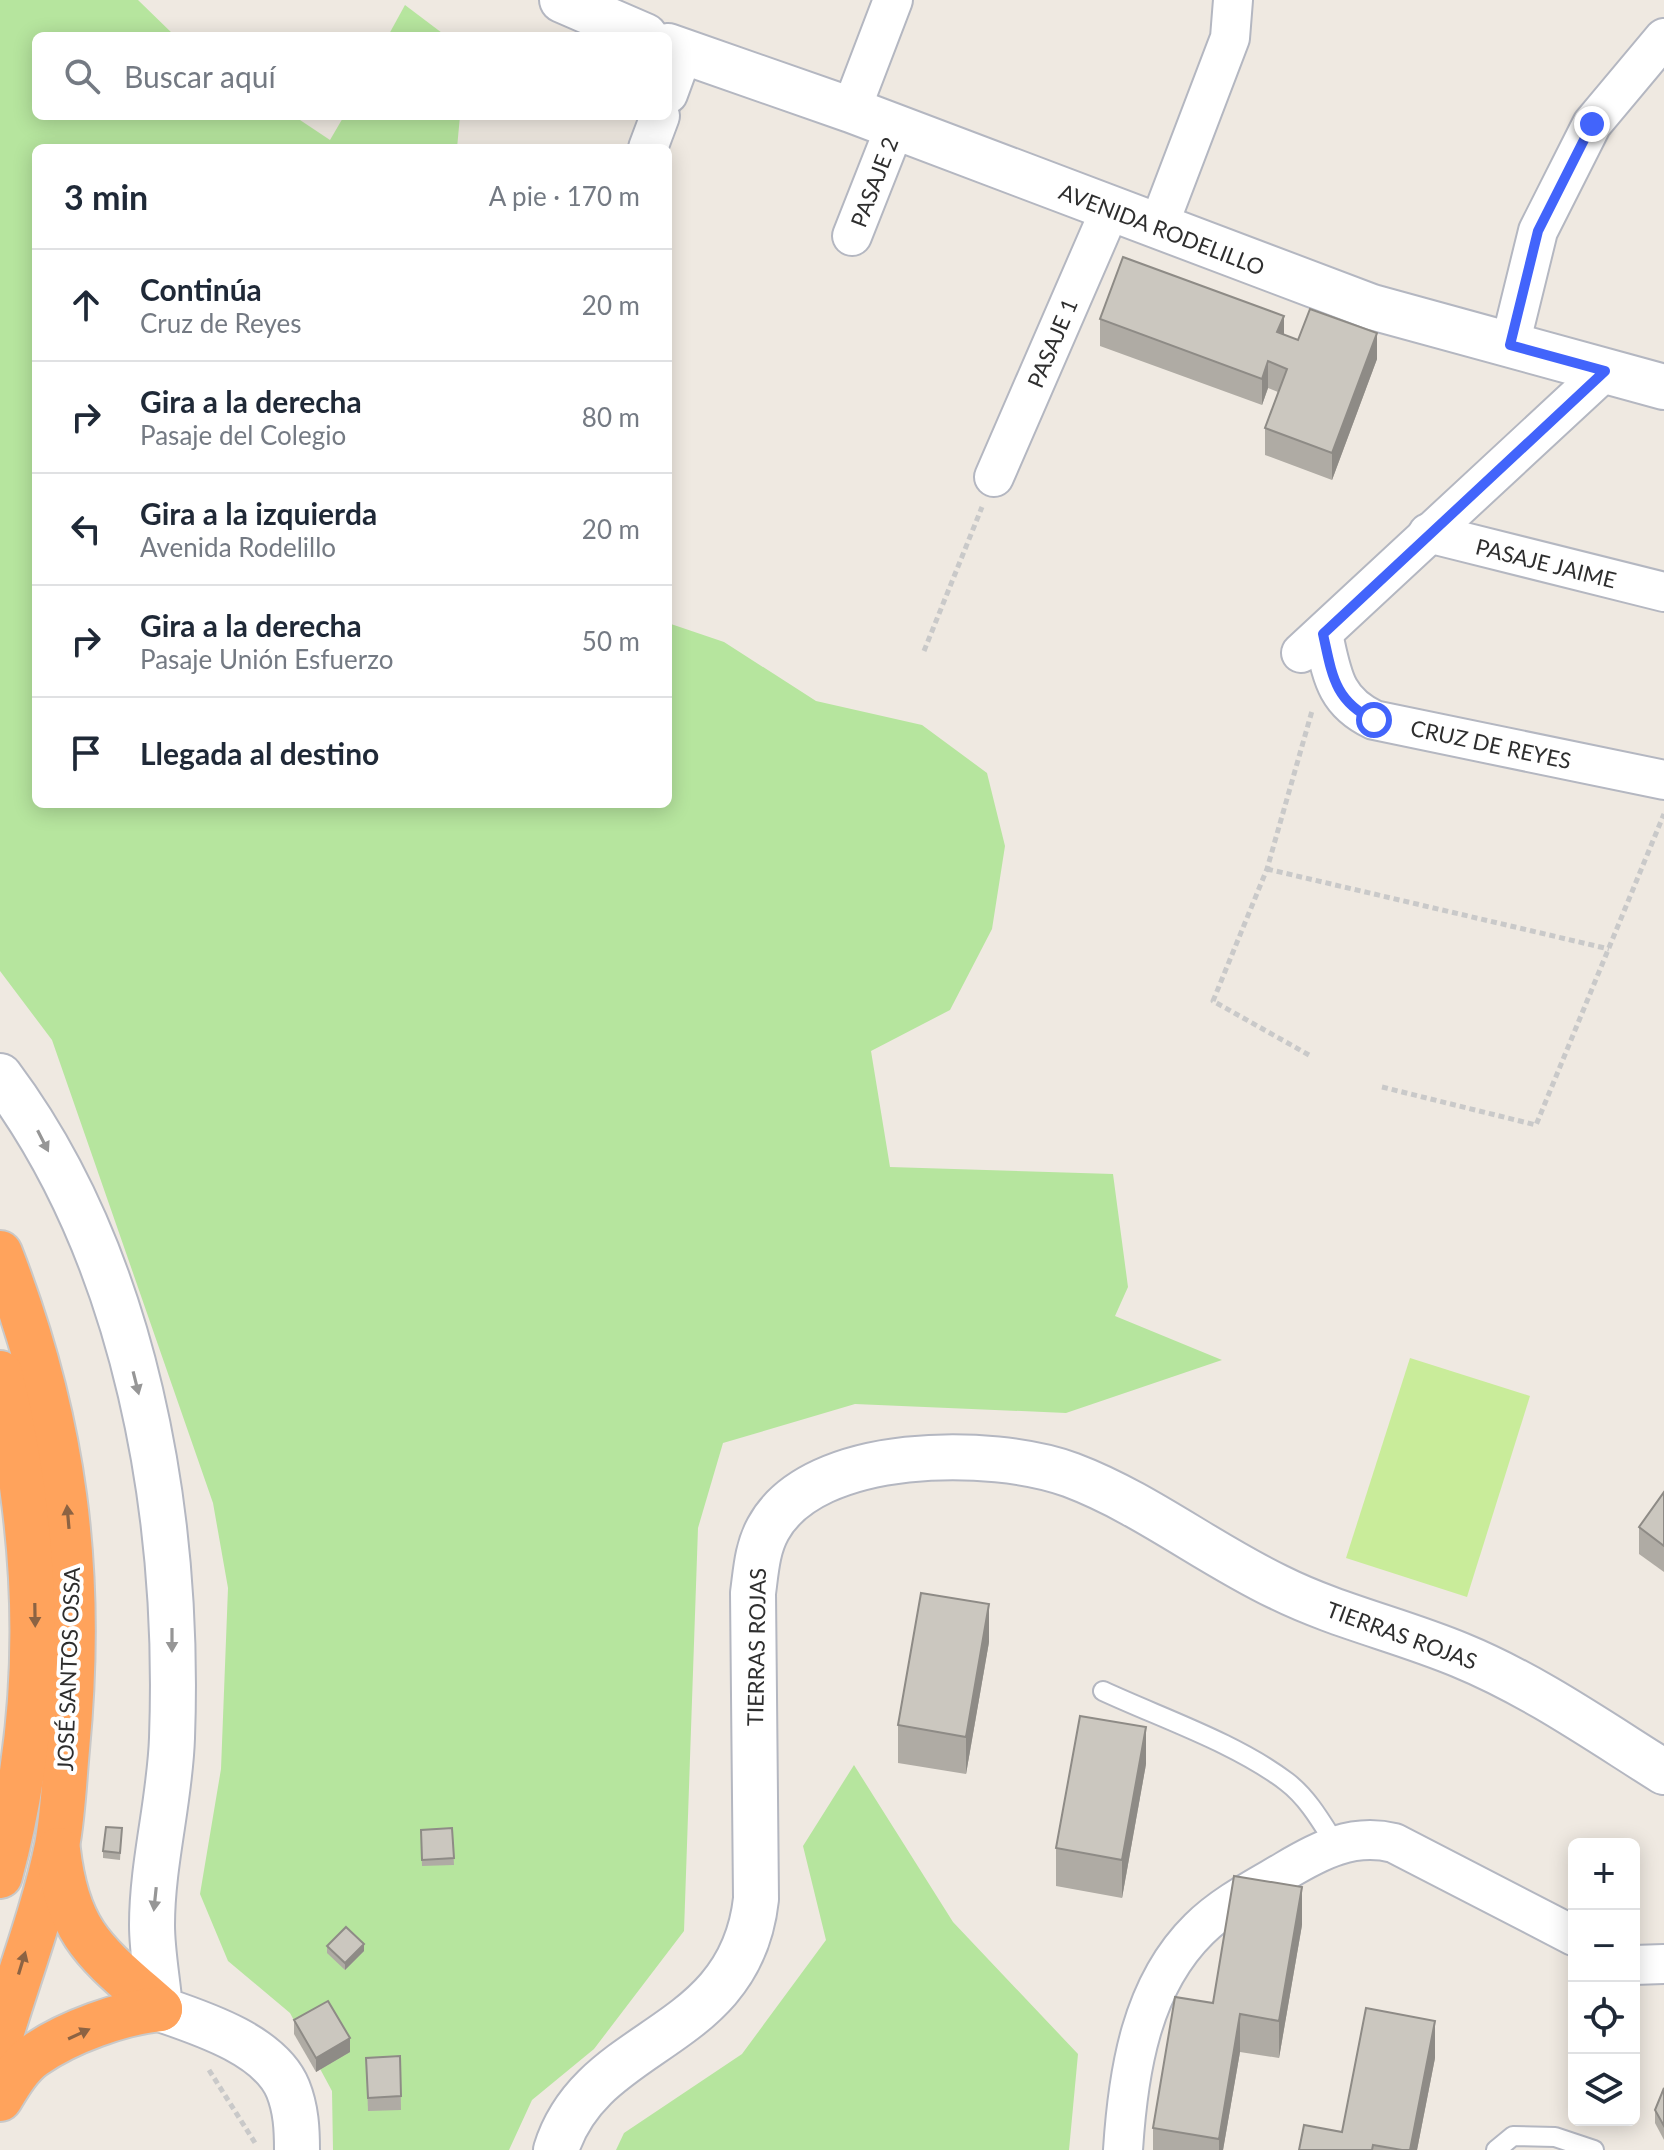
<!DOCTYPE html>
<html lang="es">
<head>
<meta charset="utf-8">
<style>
  body { margin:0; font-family:Lato,sans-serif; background:#f6f6f7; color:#1f2937 }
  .controls { position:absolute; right:24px; bottom:24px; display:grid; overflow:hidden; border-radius:12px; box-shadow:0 4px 20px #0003 }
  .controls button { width:72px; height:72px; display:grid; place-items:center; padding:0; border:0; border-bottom:2px solid #e0e1e3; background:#fff; color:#1f2937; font:40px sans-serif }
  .stop { position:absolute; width:24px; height:24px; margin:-18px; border:6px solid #4264fb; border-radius:50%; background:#fff }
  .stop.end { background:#4264fb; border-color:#fff; box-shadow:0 2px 8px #0008 }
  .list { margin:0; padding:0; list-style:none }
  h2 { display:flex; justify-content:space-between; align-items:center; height:104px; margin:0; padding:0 32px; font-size:34px }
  h2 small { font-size:26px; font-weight:400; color:#747a83 }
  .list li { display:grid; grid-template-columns:52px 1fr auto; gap:24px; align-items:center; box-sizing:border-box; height:112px; padding:0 32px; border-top:2px solid #e0e1e3 }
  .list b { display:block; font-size:30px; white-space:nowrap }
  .list p { margin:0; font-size:26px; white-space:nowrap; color:#747a83 }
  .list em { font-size:26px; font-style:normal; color:#747a83 }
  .icon { flex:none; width:44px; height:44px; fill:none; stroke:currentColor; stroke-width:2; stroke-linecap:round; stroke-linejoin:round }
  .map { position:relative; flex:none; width:1664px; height:2150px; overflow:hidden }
  .search { position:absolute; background:#fff; box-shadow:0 4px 20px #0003; left:32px; top:32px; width:640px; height:88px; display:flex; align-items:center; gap:20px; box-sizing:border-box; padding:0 28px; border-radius:12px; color:#747a83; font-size:30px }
  .panel { position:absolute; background:#fff; box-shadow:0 4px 20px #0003; left:32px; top:144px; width:640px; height:664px; border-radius:12px }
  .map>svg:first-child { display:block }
</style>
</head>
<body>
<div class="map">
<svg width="1664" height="2150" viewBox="0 0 1664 2150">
  <rect width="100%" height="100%" fill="#efe9e1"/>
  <g fill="#b6e59e">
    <path d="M 0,0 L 138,0 L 175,36 L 36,36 L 36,116 L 294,116 L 330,140 L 344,116 L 460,116 L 457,148 L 36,148 L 36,804 L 668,804 L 668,623 L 724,642 L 816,701 L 922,725 L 987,773 L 1005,846 L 992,929 L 950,1010 L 871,1051 L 890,1167 L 1113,1174 L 1128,1287 L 1115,1316 L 1222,1360 L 1066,1413 L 855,1404 L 723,1443 L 698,1528 L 684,1931 L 594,2049 L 532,2100 L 509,2150 L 333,2150 L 332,2091 L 290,2013 L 228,1961 L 200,1894 L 221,1769 L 228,1588 L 213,1503 L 52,1040 L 0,971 Z"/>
    <path d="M 405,5 L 446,36 L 388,36 Z"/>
    <path d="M 854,1765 L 953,1922 L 1078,2054 L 1069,2150 L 616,2150 L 624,2133 L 742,2054 L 826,1940 L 803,1846 Z"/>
  </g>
  <path fill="#c9ec9a" d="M 1410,1358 L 1530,1396 L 1467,1597 L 1346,1558 Z"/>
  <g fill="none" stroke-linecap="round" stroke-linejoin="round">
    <defs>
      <g id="service">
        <path d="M 1103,1691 C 1161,1718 1236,1743 1287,1782 C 1308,1798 1322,1823 1336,1845"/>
        <path d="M 1496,2150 L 1513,2136 L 1555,2137 L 1594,2150"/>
      </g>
      <g id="minor">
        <path d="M 668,94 L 683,53"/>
        <path d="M 851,110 L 893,0"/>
        <path d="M 648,148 L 660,116"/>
        <path d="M 1158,227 L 1230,38 L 1233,0"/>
        <path d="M 852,236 L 895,127"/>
        <path d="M 1510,345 L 1538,231 L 1592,124 L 1664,38"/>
        <path d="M 994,477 L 1110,210"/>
        <path d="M 1428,533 L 1664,592"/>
        <path d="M 1323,634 C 1332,674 1334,701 1374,720 L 1664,780"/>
        <path d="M 1301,653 L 1605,371"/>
        <path d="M 1634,1965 L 1664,1964"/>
        <path d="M 1123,2150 C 1128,2072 1141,1986 1199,1929 C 1223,1905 1256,1888 1285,1871 C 1320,1850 1353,1833 1394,1843 L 1574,1936"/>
      </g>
      <g id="tertiary">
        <path d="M 562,0 L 645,36"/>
        <path d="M 668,46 L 851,110 L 1372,307 L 1664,387"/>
        <path d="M 0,1076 C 137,1259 180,1515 172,1738 C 170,1800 152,1863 152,1925 C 152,1953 158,1982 160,2009 C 201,2023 270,2045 288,2089 C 296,2109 297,2129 297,2150"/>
        <path d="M 556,2150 C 592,2034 740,2044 756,1899 L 753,1593 C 756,1571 757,1549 768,1529 C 813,1445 993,1446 1071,1475 C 1145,1503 1207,1553 1278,1587 C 1336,1616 1400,1630 1460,1655 C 1533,1685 1597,1730 1664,1772"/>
      </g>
      <g id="motorway">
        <path d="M 0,1253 C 65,1420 84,1571 67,1749 C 64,1781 63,1814 57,1846 C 44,1910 19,1975 0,2038"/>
        <path d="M 0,1373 C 41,1541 46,1708 0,1876"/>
        <path d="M 58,1850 C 68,1937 98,1954 160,2009"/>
        <path d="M 0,2099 C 9,2084 20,2065 35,2055 C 68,2032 121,2013 160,2009"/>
      </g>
    </defs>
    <use href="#service" stroke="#b4b7c1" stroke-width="22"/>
    <use href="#minor" stroke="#b4b7c1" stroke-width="42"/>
    <use href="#tertiary" stroke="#b4b7c1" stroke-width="48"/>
    <use href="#motorway" stroke="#c9c9c9" stroke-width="48"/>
    <g stroke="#c9c9c9" stroke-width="5" stroke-dasharray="6 4" stroke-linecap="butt">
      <path d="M 924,651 L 982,507"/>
      <path d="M 1267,869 L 1609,949"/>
      <path d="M 1309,1055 L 1213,1001 L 1267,869 L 1312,711"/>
      <path d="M 1382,1087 L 1536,1125 L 1664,814"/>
      <path d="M 209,2070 L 257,2146"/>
    </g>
    <use href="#service" stroke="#fff" stroke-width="18"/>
    <use href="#minor" stroke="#fff" stroke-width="38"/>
    <use href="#tertiary" stroke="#fff" stroke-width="44"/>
    <use href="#motorway" stroke="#ffa35c" stroke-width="44"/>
  </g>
  <g fill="#afaba4">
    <path d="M 1100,319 L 1284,335 L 1298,340 L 1377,359 L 1332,480 L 1265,455 L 1265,428 L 1278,392 L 1268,388 L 1262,405 L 1100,346 Z"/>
    <path d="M 1664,1492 L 1664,1572 L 1639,1554 L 1639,1527 Z"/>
    <path d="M 989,1642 L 966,1774 L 898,1763 L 898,1725 Z"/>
    <path d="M 1146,1764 L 1122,1898 L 1056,1886 L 1056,1848 Z"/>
    <path d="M 122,1828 L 120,1860 L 103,1858 L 103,1851 Z"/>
    <path d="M 452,1828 L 454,1865 L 422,1866 L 421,1830 Z"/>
    <path d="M 1302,1925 L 1279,2058 L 1240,2052 L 1223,2150 L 1153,2150 L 1153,2128 Z"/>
    <path d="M 327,1946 L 364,1951 L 345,1970 L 327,1953 Z"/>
    <path d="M 294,2020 L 350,2052 L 316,2072 L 294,2034 Z"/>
    <path d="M 400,2056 L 401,2110 L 368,2111 L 366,2058 Z"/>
    <path d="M 1435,2058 L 1417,2150 L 1299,2150 L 1342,2132 Z"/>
    <path d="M 1664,2088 L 1664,2140 L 1655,2123 L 1655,2110 Z"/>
  </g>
  <g fill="#8e8b86">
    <path d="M 1284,316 L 1284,342 L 1277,332 Z"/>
    <path d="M 1377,333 L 1377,359 L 1332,480 L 1332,453 Z"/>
    <path d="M 1268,361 L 1268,388 L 1262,405 L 1262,379 Z"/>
    <path d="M 989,1604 L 989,1642 L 966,1774 L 966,1737 Z"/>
    <path d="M 1146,1727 L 1146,1764 L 1122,1898 L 1122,1860 Z"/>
    <path d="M 1302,1887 L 1302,1925 L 1279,2058 L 1279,2021 Z"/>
    <path d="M 364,1944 L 364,1951 L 345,1970 L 345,1963 Z"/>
    <path d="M 1240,2014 L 1240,2052 L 1223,2150 L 1219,2150 L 1219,2139 Z"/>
    <path d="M 1435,2021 L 1435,2058 L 1417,2150 L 1410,2150 Z"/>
    <path d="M 350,2038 L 350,2052 L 316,2072 L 316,2058 Z"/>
  </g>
  <g fill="#cbc7bf" stroke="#8e8b86" stroke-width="2">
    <path d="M 1123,257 L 1284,316 L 1277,332 L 1298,340 L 1310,309 L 1377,333 L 1332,453 L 1265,428 L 1287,369 L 1268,361 L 1262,379 L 1100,319 Z"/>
    <path d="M 1664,1492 L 1664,1546 L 1639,1527 Z"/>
    <path d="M 921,1593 L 989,1604 L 966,1737 L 898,1725 Z"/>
    <path d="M 1080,1716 L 1146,1727 L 1122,1860 L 1056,1848 Z"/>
    <path d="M 106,1827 L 122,1828 L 120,1853 L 103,1851 Z"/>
    <path d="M 452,1828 L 454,1858 L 422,1860 L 421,1830 Z"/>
    <path d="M 1234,1876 L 1302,1887 L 1279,2021 L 1240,2014 L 1219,2139 L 1153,2128 L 1175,1997 L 1213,2003 Z"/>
    <path d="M 346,1927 L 364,1944 L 345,1963 L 327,1946 Z"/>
    <path d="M 328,2001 L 350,2038 L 316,2058 L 294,2020 Z"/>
    <path d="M 1366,2008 L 1435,2021 L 1410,2150 L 1402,2150 L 1373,2145 L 1372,2150 L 1299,2150 L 1304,2125 L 1342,2132 Z"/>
    <path d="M 400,2056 L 401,2096 L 368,2098 L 366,2058 Z"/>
    <path d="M 1664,2088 L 1664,2126 L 1655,2110 Z"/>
  </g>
  <defs><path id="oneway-solid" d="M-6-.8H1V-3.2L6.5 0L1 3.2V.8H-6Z" transform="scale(2)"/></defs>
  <g fill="#969696">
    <use href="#oneway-solid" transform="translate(43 1141) rotate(63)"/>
    <use href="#oneway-solid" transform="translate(136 1383) rotate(76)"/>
    <use href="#oneway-solid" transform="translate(172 1640) rotate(90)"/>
    <use href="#oneway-solid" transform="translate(155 1899) rotate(96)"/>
  </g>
  <g fill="#8c6343">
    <use href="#oneway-solid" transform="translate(68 1517) rotate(-95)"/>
    <use href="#oneway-solid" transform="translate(35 1615) rotate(89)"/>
    <use href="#oneway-solid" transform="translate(22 1963) rotate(-73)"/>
    <use href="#oneway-solid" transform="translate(79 2034) rotate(-25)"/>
  </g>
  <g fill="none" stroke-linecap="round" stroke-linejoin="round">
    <path stroke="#4264fb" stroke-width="10" d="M 1374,720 C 1334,701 1332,674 1323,634 L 1605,371 L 1510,345 L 1538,231 L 1592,124"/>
  </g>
  <g text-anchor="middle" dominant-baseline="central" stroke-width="8" stroke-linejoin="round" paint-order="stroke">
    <g font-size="22" fill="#2e2e2e" stroke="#fff">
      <text transform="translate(874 182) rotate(-69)">PASAJE 2</text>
      <text transform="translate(1162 229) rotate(21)">AVENIDA RODELILLO</text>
      <text transform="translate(1052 343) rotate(-67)">PASAJE 1</text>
      <text transform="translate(1546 563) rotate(14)">PASAJE JAIME</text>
      <text transform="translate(1491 744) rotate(12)">CRUZ DE REYES</text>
      <text transform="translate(1402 1635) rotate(20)">TIERRAS ROJAS</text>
      <text transform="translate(756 1647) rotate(-89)">TIERRAS ROJAS</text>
      <text transform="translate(68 1669) rotate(-88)">JOSÉ SANTOS OSSA</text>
    </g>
  </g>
</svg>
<div class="controls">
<button>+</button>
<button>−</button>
<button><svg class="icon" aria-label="locate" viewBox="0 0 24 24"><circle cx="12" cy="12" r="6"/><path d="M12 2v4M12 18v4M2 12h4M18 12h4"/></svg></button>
<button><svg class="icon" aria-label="layers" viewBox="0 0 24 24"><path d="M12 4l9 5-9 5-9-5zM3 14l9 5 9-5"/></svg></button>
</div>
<div class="stop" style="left:1374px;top:720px"></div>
<div class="stop end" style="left:1592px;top:124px"></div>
<div class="search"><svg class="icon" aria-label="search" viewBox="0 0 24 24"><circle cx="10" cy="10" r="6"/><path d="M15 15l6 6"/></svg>Buscar aquí</div>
<section class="panel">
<h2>3 min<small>A pie · 170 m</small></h2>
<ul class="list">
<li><svg class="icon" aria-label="ahead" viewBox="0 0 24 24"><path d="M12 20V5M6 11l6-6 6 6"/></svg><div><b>Continúa</b><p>Cruz de Reyes</p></div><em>20 m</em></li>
<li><svg class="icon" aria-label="right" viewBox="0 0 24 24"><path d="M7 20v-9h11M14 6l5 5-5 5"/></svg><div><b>Gira a la derecha</b><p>Pasaje del Colegio</p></div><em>80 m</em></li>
<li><svg class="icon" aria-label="left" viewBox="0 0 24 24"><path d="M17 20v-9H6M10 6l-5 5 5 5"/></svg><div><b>Gira a la izquierda</b><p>Avenida Rodelillo</p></div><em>20 m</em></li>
<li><svg class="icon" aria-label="right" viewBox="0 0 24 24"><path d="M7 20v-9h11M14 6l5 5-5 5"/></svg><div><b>Gira a la derecha</b><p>Pasaje Unión Esfuerzo</p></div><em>50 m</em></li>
<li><svg class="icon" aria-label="arrive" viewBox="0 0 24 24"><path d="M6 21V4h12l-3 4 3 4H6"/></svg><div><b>Llegada al destino</b></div></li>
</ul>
</section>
</div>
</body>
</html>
